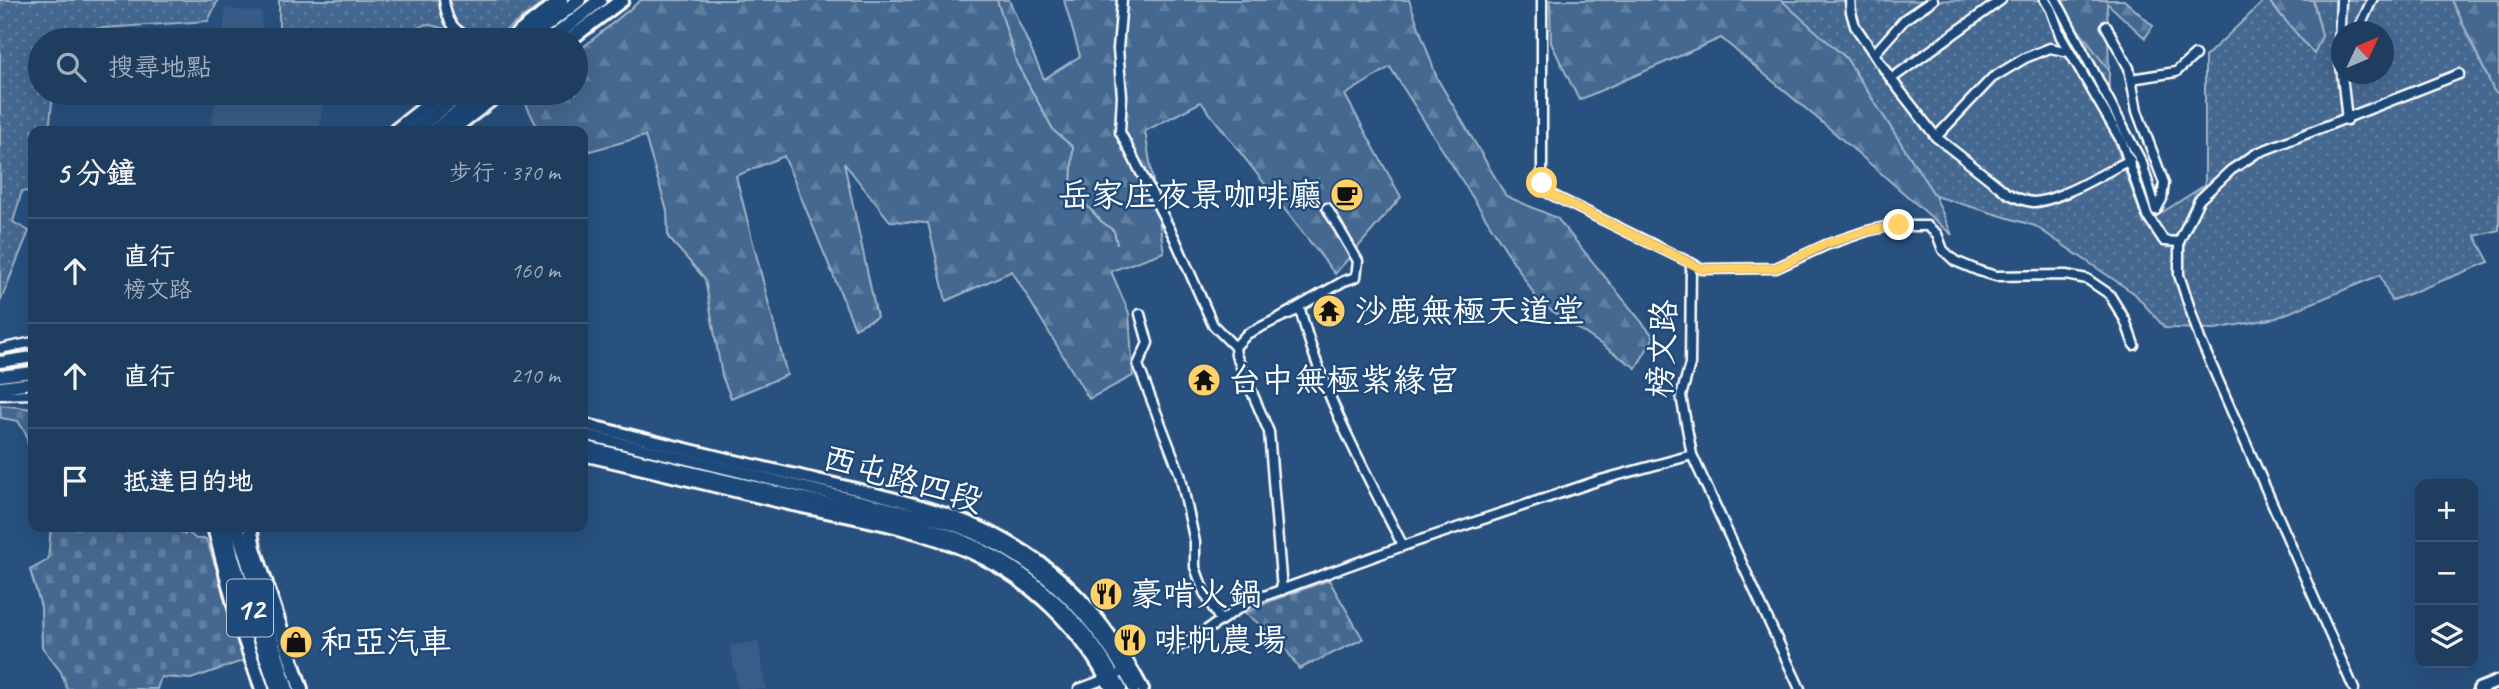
<!DOCTYPE html>
<html lang="zh-TW">
<head>
<meta charset="utf-8">
<style>
  body { margin:0; font-family:Caveat,"LXGW WenKai TC",sans-serif; background:#264465; color:#f1f3f6 }
  .controls { position:absolute; right:21px; bottom:21px; display:grid; overflow:hidden; border-radius:14px; box-shadow:0 7px 28px #0002 }
  .controls button { width:63px; height:63px; display:grid; place-items:center; padding:0; border:0; border-bottom:2px solid #3c5674; background:#1e3d5f; color:#f1f3f6; font:35px sans-serif }
  .compass { position:absolute; left:2331px; top:21px; width:63px; height:63px; border-radius:50%; background:#1e3d5f; box-shadow:0 7px 28px #0002; rotate:46deg }
  .stop { position:absolute; width:21px; height:21px; margin:-16px; border:5px solid #ffd166; border-radius:50%; background:#fff }
  .stop.end { background:#ffd166; border-color:#fff; box-shadow:0 2px 7px #0008 }
  .list { margin:0; padding:0; list-style:none }
  h2 { display:flex; justify-content:space-between; align-items:center; height:91px; margin:0; padding:0 28px; font-size:30px }
  h2 small { font-size:23px; font-weight:400; color:#a1aebd }
  .list li { display:grid; grid-template-columns:46px 1fr auto; gap:21px; align-items:center; box-sizing:border-box; height:105px; padding:0 28px; border-top:2px solid #3c5674 }
  .list b { display:block; font-size:26px; white-space:nowrap }
  .list p { margin:0; font-size:23px; white-space:nowrap; color:#a1aebd }
  .list em { font-size:23px; font-style:normal; color:#a1aebd }
  .icon { flex:none; width:38px; height:38px; fill:none; stroke:currentColor; stroke-width:2; stroke-linecap:round; stroke-linejoin:round }
  .map { position:relative; flex:none; width:2499px; height:689px; overflow:hidden }
  .search { position:absolute; background:#1e3d5f; box-shadow:0 7px 28px #0002; left:28px; top:28px; width:560px; height:77px; display:flex; align-items:center; gap:18px; box-sizing:border-box; padding:0 24px; border-radius:38px; color:#a1aebd; font-size:26px }
  .panel { position:absolute; background:#1e3d5f; box-shadow:0 7px 28px #0002; left:28px; top:126px; width:560px; height:406px; border-radius:14px }
  .map>svg:first-child { display:block }
</style>
</head>
<body>
<div class="map">
<svg width="2499" height="689" viewBox="0 0 2499 689">
  <defs>
    <pattern id="grass-dots" width="8" height="8" patternUnits="userSpaceOnUse" patternTransform="scale(1.75)"><rect width="8" height="8" fill="#446890"/><path d="M2 2h.1M6 6h.1" fill="none" stroke="#607fa1" stroke-width="1.8" stroke-linecap="round"/></pattern>
    <pattern id="forest-firs" width="22" height="20" patternUnits="userSpaceOnUse" patternTransform="scale(1.75)"><rect width="22" height="20" fill="#446890"/><path d="M5 1l3.5 6h-7zM16 11l3.5 6h-7z" fill="#607fa1"/></pattern>
    <pattern id="cemetery-stones" width="16" height="16" patternUnits="userSpaceOnUse" patternTransform="scale(1.75)"><rect width="16" height="16" fill="#446890"/><path d="M2 7V4a2 2 0 0 1 4 0v3zM10 15v-3a2 2 0 0 1 4 0v3z" fill="#607fa1"/></pattern>
  </defs>
  <rect width="100%" height="100%" fill="#28517f"/>
  <filter id="ink" filterUnits="userSpaceOnUse"><feTurbulence type="fractalNoise" baseFrequency=".0143" numOctaves="2"/><feDisplacementMap in="SourceGraphic" scale="14" xChannelSelector="R" yChannelSelector="G"/><feConvolveMatrix kernelMatrix="1 2 1 2 8 2 1 2 1" color-interpolation-filters="sRGB"/></filter>
  <g filter="url(#ink)">
    <g fill="#375d88">
      <path d="M 226,9 L 262,12 L 261,40 L 222,40 Z"/>
      <path d="M 216,93 L 323,93 L 320,131 L 211,131 Z"/>
      <path d="M 758,641 L 766,689 L 738,689 L 730,646 Z"/>
    </g>
    <g fill="url(#grass-dots)" stroke="#a2b4c8" stroke-width="2" fill-rule="evenodd">
      <path d="M 0,0 L 218,0 L 208,21 L 73,30 L 69,40 L 40,40 L 40,93 L 53,93 L 49,131 L 33,131 L 33,192 L 22,191 L 13,222 L 29,231 L 0,302 Z"/>
      <path d="M 279,0 L 547,0 L 492,40 L 426,24 L 391,40 L 279,40 Z"/>
      <path d="M 2056,0 L 2109,70 L 2108,122 L 2144,224 L 2205,185 L 2205,57 L 2265,0 L 2268,0 L 2314,54 L 2322,36 L 2313,0 L 2452,0 L 2494,91 L 2499,94 L 2499,230 L 2475,236 L 2489,262 L 2391,301 L 2380,275 L 2276,318 L 2215,329 L 2165,328 L 2135,294 L 2035,226 L 1935,196 L 1846,58 L 1780,1 ZM 2342,32 L 2384,32 L 2384,74 L 2342,74 Z"/>
    </g>
    <g fill="url(#forest-firs)" stroke="#a2b4c8" stroke-width="2">
      <path d="M 641,0 L 1009,0 L 1044,79 L 1080,56 L 1064,0 L 1409,0 L 1437,78 L 1506,196 L 1557,218 L 1654,337 L 1636,368 L 1539,302 L 1390,67 L 1345,95 L 1401,197 L 1335,274 L 1201,102 L 1145,131 L 1164,252 L 1111,271 L 1129,313 L 1133,376 L 1089,399 L 1012,271 L 946,301 L 928,223 L 890,221 L 844,163 L 877,317 L 855,328 L 784,156 L 736,176 L 787,375 L 731,398 L 722,376 L 705,279 L 668,237 L 667,211 L 645,136 L 583,153 L 583,131 L 539,131 L 523,98 L 525,93 L 576,93 L 576,53 Z"/>
      <path d="M 1550,0 L 1781,0 L 1846,58 L 1935,196 L 1952,235 L 1830,129 L 1721,38 L 1579,100 L 1551,43 Z"/>
      <path d="M 2056,0 L 2124,0 L 2153,26 L 2145,38 L 2107,3 L 2109,70 Z"/>
      <path d="M 2268,0 L 2313,0 L 2322,36 L 2314,54 Z"/>
      <path d="M 2452,0 L 2499,0 L 2499,94 L 2494,91 Z"/>
    </g>
    <g fill="url(#cemetery-stones)" stroke="#a2b4c8" stroke-width="2">
      <path d="M 0,405 L 33,409 L 33,467 L 26,434 L 18,421 L 1,418 Z"/>
      <path d="M 51,527 L 181,527 L 196,539 L 206,539 L 248,659 L 191,679 L 161,677 L 157,689 L 67,689 L 61,672 L 42,647 L 41,607 L 30,570 L 48,560 Z"/>
      <path d="M 1329,580 L 1363,639 L 1299,669 L 1280,640 L 1245,613 L 1273,600 Z"/>
    </g>
    <g fill="none" stroke-linecap="round" stroke-linejoin="round">
      <g stroke="#aabbcd" stroke-width="2">
        <path d="M 997,0 L 1017,64 L 1054,131 L 1073,147 L 1071,188 L 1101,221 L 1114,231 L 1117,244"/>
        <path d="M 174,527 L 185,535"/>
      </g>
      <defs>
        <g id="street">
          <path d="M 444,0 C 447,23 453,30 474,40"/>
          <path d="M 1122,0 L 1118,49 L 1122,96 L 1120,132 L 1175,239 L 1213,325 L 1235,347 L 1236,355 L 1269,432 L 1282,590"/>
          <path d="M 1542,0 L 1542,183 L 1548,193 L 1691,263 L 1690,364 L 1681,396 L 1692,455"/>
          <path d="M 1850,0 L 1851,12 L 1855,26 L 1891,79 L 1936,137 L 2007,193 C 2016,198 2024,201 2033,202 C 2057,202 2107,171 2130,160"/>
          <path d="M 2045,0 L 2051,10 L 2061,37 L 2122,142 L 2147,215 L 2164,241 L 2179,242"/>
          <path d="M 2056,0 L 2142,163 L 2156,210 L 2162,199 L 2164,183 L 2137,111 L 2129,68 L 2106,26"/>
          <path d="M 2341,0 L 2339,48 L 2347,120"/>
          <path d="M 2357,32 L 2372,0"/>
          <path d="M 1875,53 L 1905,19 L 1933,0"/>
          <path d="M 1891,79 L 2001,0"/>
          <path d="M 2131,79 L 2176,72 L 2195,55"/>
          <path d="M 1936,137 L 1992,78 L 2025,58 L 2050,48 L 2069,52"/>
          <path d="M 1327,208 L 1358,261 L 1356,277 L 1344,281 L 1279,318 L 1300,309 C 1322,394 1364,469 1403,546"/>
          <path d="M 1691,263 L 1702,269 L 1776,268 L 1826,245 L 1867,231 L 1889,226 L 1927,226 L 1937,234 L 1943,250 L 1955,261 L 1979,271 L 1996,276 L 2066,275 L 2087,279 L 2109,294 L 2125,320 L 2134,345"/>
          <path d="M 1140,314 L 1148,343 L 1138,365 L 1180,474 L 1195,542 L 1195,567 L 1204,592 L 1220,620"/>
          <path d="M 1235,347 L 1247,334 L 1279,318"/>
          <path d="M 0,349 L 33,342"/>
          <path d="M 0,395 L 33,394"/>
          <path d="M 1174,649 L 1199,635 L 1250,601 L 1403,546 L 1597,481 L 1692,455 L 1800,689"/>
          <path d="M 1079,689 L 1129,670"/>
          <path d="M 2354,689 L 2200,339 L 2179,275 L 2179,242 L 2199,200 L 2231,170 L 2257,153 L 2459,74"/>
        </g>
        <g id="secondary">
          <path d="M 0,362 L 33,357"/>
          <path d="M 0,376 L 33,372"/>
          <path d="M 0,387 L 33,383"/>
          <path d="M 583,424 C 654,441 724,459 796,475 C 959,513 1057,529 1143,689"/>
          <path d="M 583,434 L 935,519 C 1026,547 1089,605 1134,689"/>
          <path d="M 583,446 C 652,463 721,479 791,495 C 850,509 915,517 971,544 C 1036,574 1088,625 1121,689"/>
          <path d="M 583,455 C 650,470 717,487 784,503 C 845,517 911,526 969,552 C 1029,578 1082,630 1111,689"/>
          <path d="M 2479,689 L 2499,681"/>
        </g>
        <g id="primary">
          <path d="M 510,40 L 561,0"/>
          <path d="M 527,40 L 579,0"/>
          <path d="M 550,40 L 600,0"/>
          <path d="M 569,40 L 622,0"/>
          <path d="M 395,131 L 443,93"/>
          <path d="M 414,131 L 462,93"/>
          <path d="M 433,131 L 483,93"/>
          <path d="M 450,131 L 500,93"/>
          <path d="M 214,527 L 239,623 L 262,689"/>
          <path d="M 226,527 L 232,557 L 277,689"/>
          <path d="M 237,527 L 287,689"/>
          <path d="M 250,527 L 254,548 L 301,689"/>
        </g>
      </defs>
      <use href="#street" stroke="#fff" stroke-width="13"/>
      <use href="#secondary" stroke="#fff" stroke-width="16"/>
      <use href="#primary" stroke="#fff" stroke-width="18"/>
      <use href="#street" stroke="#1f4a7a" stroke-width="8"/>
      <use href="#secondary" stroke="#1f4a7a" stroke-width="10"/>
      <use href="#primary" stroke="#1f4a7a" stroke-width="12"/>
    </g>
  </g>
  <g fill="none" stroke-linecap="round" stroke-linejoin="round" filter="url(#ink)">
    <path stroke="#ffd166" stroke-width="9" d="M 1542,183 L 1548,193 L 1702,269 L 1776,268 L 1826,244 L 1867,231 L 1899,225"/>
  </g>
  <defs>
    <symbol id="cafe-disc" viewBox="-11 -11 22 22"><circle r="9.5" fill="#ffd166" stroke="#1f4a7a"/><path d="M-5.5-4.5H6V0H3Q3 3.5 0 3.5H-2.5Q-5.5 3.5-5.5 0ZM3-3.2v2h1.7v-2ZM-6 4.5H4V6H-6Z" fill="#111"/></symbol>
    <symbol id="temple-disc" viewBox="-11 -11 22 22"><circle r="9.5" fill="#ffd166" stroke="#1f4a7a"/><path d="M0-6L5-2H3V0L6.5 2.5H4V6H1.5V3h-3V6H-4V2.5H-6.5L-3 0V-2H-5Z" fill="#111"/></symbol>
    <symbol id="restaurant-disc" viewBox="-11 -11 22 22"><circle r="9.5" fill="#ffd166" stroke="#1f4a7a"/><path d="M-5-6h1v4h1v-4h1v4h1v-4h1v5L-1.5 .5V6h-2V.5L-5-1ZM5-6V6H3V1.5H1.5Q1.5-4 5-6Z" fill="#111"/></symbol>
    <symbol id="shop-disc" viewBox="-11 -11 22 22"><circle r="9.5" fill="#ffd166" stroke="#1f4a7a"/><path d="M-5-2.5h2.3a2.7 3.5 0 0 1 5.4 0H5L5.5 6h-11ZM-1.5-2.5h3a1.5 2.3 0 0 0-3 0Z" fill="#111"/></symbol>
  </defs>
  <g fill-rule="evenodd">
    <use href="#cafe-disc" x="1328" y="176" width="38" height="38"/>
    <use href="#temple-disc" x="1310" y="292" width="38" height="38"/>
    <use href="#temple-disc" x="1185" y="361" width="38" height="38"/>
    <use href="#restaurant-disc" x="1087" y="575" width="38" height="38"/>
    <use href="#restaurant-disc" x="1111" y="621" width="38" height="38"/>
    <use href="#shop-disc" x="277" y="623" width="38" height="38"/>
  </g>
  <g text-anchor="middle" dominant-baseline="central" stroke-width="5" stroke-linejoin="round" paint-order="stroke">
    <rect fill="#1f4a7a" stroke="#bcc9d7" stroke-width="2" x="227" y="579.5" width="46" height="57" rx="5"/>
    <g font-size="32" font-weight="bold" fill="#fff">
      <text x="250" y="608">12</text>
    </g>
    <g font-size="33" fill="#fff" stroke="#1f4a7a" text-anchor="start">
      <text x="1322" y="195" text-anchor="end">岳家庄夜景咖啡廳</text>
      <text x="1354" y="311">沙鹿無極天道堂</text>
      <text x="1228" y="380">台中無極紫緣宮</text>
      <text x="1130" y="594">豪啃火鍋</text>
      <text x="1154" y="640">啡帆農場</text>
      <text x="320" y="642">和亞汽車</text>
    </g>
    <g font-size="33" fill="#fff" stroke="#1f4a7a">
      <text transform="translate(1662 349) rotate(-87)">榜文路</text>
      <text transform="translate(903 479) rotate(16)">西屯路四段</text>
    </g>
  </g>
</svg>
<div class="controls">
<button>+</button>
<button>−</button>
<button><svg class="icon" aria-label="layers" viewBox="0 0 24 24"><path d="M12 4l9 5-9 5-9-5zM3 14l9 5 9-5"/></svg></button>
</div>
<svg class="compass" viewBox="-18 -18 36 36"><path d="M0-13l5 13h-10z" fill="#e53935"/><path d="M0 13l5-13h-10z" fill="#a1aebd"/></svg>
<div class="stop" style="left:1542px;top:183px"></div>
<div class="stop end" style="left:1899px;top:225px"></div>
<div class="search"><svg class="icon" aria-label="search" viewBox="0 0 24 24"><circle cx="10" cy="10" r="6"/><path d="M15 15l6 6"/></svg>搜尋地點</div>
<section class="panel">
<h2>5 分鐘<small>步行 · 370 m</small></h2>
<ul class="list">
<li><svg class="icon" aria-label="ahead" viewBox="0 0 24 24"><path d="M12 20V5M6 11l6-6 6 6"/></svg><div><b>直行</b><p>榜文路</p></div><em>160 m</em></li>
<li><svg class="icon" aria-label="ahead" viewBox="0 0 24 24"><path d="M12 20V5M6 11l6-6 6 6"/></svg><div><b>直行</b></div><em>210 m</em></li>
<li><svg class="icon" aria-label="arrive" viewBox="0 0 24 24"><path d="M6 21V4h12l-3 4 3 4H6"/></svg><div><b>抵達目的地</b></div></li>
</ul>
</section>
</div>
</body>
</html>
